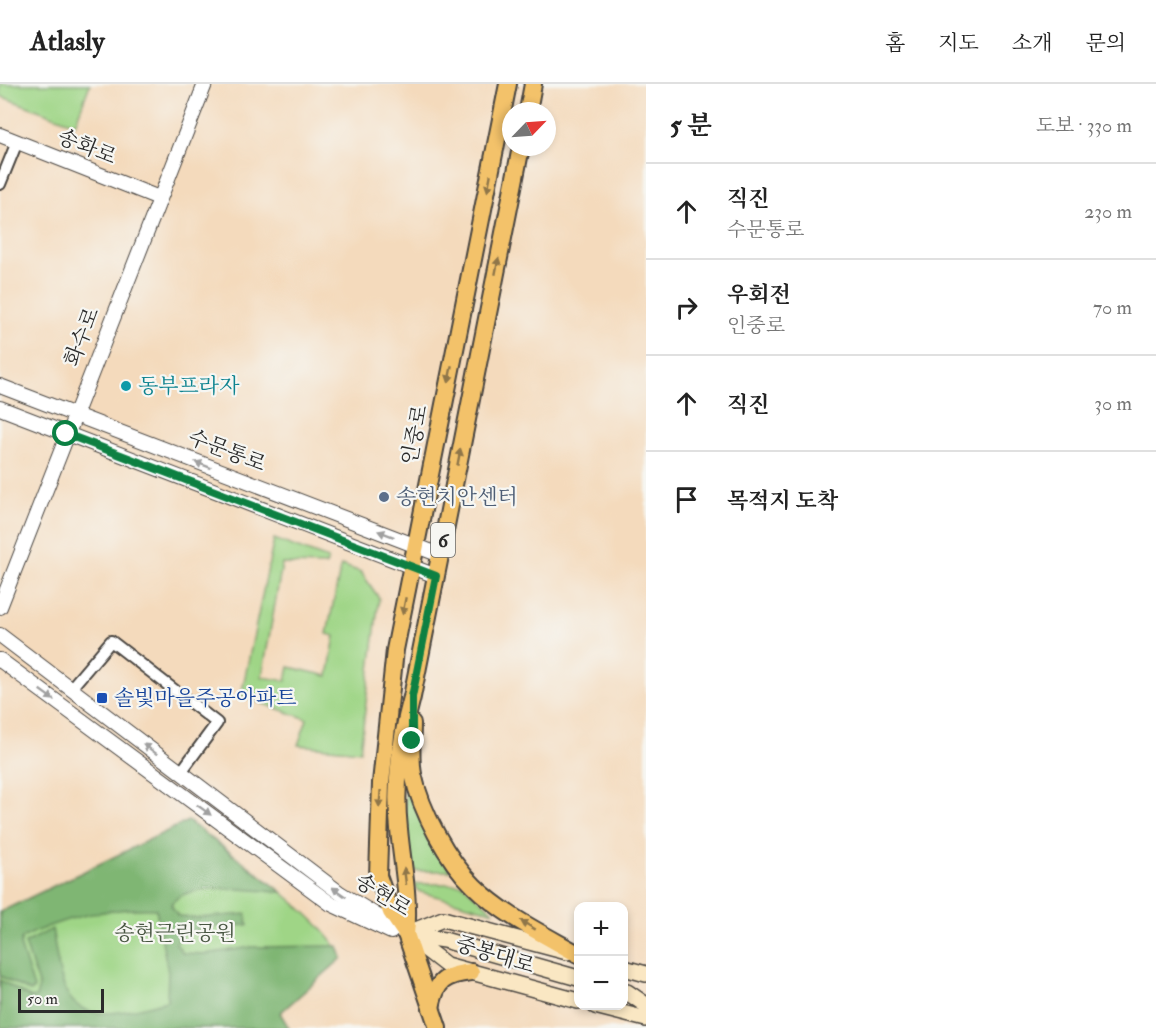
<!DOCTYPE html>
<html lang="ko">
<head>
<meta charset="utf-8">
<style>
  body { margin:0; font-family:"IM FELL Double Pica","Noto Serif KR",serif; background:#f6f6f6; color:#222 }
  .controls { position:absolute; right:18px; bottom:18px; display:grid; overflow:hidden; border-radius:12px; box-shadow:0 3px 9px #0003 }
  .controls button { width:54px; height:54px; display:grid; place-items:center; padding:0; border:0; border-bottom:2px solid #e0e0e0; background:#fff; color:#222; font:30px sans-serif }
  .compass { position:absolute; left:502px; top:18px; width:54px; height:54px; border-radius:50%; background:#fff; box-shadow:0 3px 9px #0003; rotate:65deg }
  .scale { position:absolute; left:18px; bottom:15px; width:86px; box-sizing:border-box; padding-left:6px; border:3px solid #2b2b2b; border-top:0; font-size:16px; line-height:21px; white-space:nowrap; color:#2b2b2b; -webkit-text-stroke:4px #f6f6f2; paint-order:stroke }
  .stop { position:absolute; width:18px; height:18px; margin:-14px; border:4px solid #0b8043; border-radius:50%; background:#fff }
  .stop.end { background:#0b8043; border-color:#fff; box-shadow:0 2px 6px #0008 }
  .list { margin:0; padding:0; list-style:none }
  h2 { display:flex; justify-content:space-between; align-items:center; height:78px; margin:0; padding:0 24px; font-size:26px }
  h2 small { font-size:20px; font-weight:400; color:#767676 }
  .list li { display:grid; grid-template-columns:39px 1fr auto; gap:18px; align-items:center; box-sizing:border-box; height:96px; padding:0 24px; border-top:2px solid #e0e0e0 }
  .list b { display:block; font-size:22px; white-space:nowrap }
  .list p { margin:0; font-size:20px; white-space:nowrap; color:#767676 }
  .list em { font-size:20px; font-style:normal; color:#767676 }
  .icon { flex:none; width:33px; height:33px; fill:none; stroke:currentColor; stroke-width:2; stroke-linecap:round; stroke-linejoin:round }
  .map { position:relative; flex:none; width:646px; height:944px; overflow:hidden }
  header { display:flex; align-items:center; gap:36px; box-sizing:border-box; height:84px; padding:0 30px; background:#fff; border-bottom:2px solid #e0e0e0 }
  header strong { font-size:28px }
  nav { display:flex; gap:33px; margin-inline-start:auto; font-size:21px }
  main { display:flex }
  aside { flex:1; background:#fff }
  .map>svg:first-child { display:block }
</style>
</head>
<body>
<header>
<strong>Atlasly</strong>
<nav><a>홈</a><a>지도</a><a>소개</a><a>문의</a></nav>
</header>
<main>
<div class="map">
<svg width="646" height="944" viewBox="0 0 646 944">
  <rect width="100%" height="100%" fill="#f6f6f2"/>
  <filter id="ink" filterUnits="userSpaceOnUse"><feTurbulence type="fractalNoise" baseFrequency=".0167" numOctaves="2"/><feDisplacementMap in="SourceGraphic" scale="12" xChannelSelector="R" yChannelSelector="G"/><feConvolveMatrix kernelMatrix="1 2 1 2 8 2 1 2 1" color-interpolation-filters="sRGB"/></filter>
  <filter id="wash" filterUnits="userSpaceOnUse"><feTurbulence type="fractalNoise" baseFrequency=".008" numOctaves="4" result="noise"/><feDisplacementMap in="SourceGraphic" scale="24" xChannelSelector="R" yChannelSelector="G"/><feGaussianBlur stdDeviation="1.35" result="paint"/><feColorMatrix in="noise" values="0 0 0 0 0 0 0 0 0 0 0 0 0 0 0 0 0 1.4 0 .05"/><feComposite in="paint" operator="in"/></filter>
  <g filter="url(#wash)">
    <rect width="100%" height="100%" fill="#f4dabc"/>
    <g fill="#9fd586" stroke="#658058" stroke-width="1.5">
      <path d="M 0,0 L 90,0 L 75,40 L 0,12 Z"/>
      <path d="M 274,455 L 328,475 L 326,481 L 282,480 L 262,593 L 286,597 L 289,583 L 328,592 L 335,552 L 327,550 L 341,481 L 361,488 L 379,514 L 360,667 L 298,661 L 307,635 L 241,612 Z"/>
      <path d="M 405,707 L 408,708 L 427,749 L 451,787 L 410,787 L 404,742 Z"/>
      <path d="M 188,737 C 225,765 327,834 342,874 L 280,929 L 289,944 L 0,944 L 0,828 Z"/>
      <path d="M 414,800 L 462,800 L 494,828 L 424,809 L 418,807 Z"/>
    </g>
    <path fill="#7fb673" stroke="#55704f" stroke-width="1.5" d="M 188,737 L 282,808 C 257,807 183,796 171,821 L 178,832 L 195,834 L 246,830 L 248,841 L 207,843 L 181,850 L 176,860 L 183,869 L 206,870 L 252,863 L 338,862 L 342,874 L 280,929 L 289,944 L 0,944 L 0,896 L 31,914 L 36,913 L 39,903 L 25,859 L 52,845 C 56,865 58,891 67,909 C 85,944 138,924 167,917 L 168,888 L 156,825 C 109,823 64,833 22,854 L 20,861 L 34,904 L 31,908 L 0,892 L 0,828 Z"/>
  </g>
  <g filter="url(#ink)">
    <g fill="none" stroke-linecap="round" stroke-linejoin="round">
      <defs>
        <g id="minor">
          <path d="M 0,100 L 17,58"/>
          <path d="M 71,604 L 111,557 L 217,639 L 181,688"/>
        </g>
        <g id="tertiary">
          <path d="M 0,51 L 159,114"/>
          <path d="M 0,302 L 440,471"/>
          <path d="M 0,324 L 436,492"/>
          <path d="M 0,523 L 205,0"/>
          <path d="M 0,551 L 340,809 L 402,847"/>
          <path d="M 0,576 L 331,820 L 391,848"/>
        </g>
        <g id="secondary">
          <path d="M 406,850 L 446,881 L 578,917"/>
          <path d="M 406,850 L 443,835 L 567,868"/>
          <path d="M 409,851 L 444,856 L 578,894"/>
          <path d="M 624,884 L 646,890"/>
          <path d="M 627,908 L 646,921"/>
          <path d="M 595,922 L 646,935"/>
        </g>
        <g id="primary">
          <path d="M 528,27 L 533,0"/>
          <path d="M 412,639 C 412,655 410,674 413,690 C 421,727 447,776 474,802 C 503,831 543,850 578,870"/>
          <path d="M 406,850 C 410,815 402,780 399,745 C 394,699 400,657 412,613 L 521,63"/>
          <path d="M 431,924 C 436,897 444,891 471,888"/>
          <path d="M 438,944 L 406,850 L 391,828 L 378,792 L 381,699 L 395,566 L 508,0"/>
        </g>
      </defs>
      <use href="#minor" stroke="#494541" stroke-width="14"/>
      <use href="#tertiary" stroke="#494541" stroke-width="16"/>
      <use href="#secondary" stroke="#494541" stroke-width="18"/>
      <use href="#primary" stroke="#494541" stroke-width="20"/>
      <use href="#minor" stroke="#fff" stroke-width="10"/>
      <use href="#tertiary" stroke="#fff" stroke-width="14"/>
      <use href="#secondary" stroke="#fae7c3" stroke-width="15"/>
      <use href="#primary" stroke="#f3c26a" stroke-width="16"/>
    </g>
    <defs><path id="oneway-solid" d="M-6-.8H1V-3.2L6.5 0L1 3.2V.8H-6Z" transform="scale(1.5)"/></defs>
    <g fill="#8f764a">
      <use href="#oneway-solid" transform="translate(489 99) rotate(101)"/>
      <use href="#oneway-solid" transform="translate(497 182) rotate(-79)"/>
      <use href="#oneway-solid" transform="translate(450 290) rotate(101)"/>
      <use href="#oneway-solid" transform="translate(459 373) rotate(-79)"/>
      <use href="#oneway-solid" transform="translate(404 522) rotate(101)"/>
      <use href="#oneway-solid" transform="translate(380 715) rotate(94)"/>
      <use href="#oneway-solid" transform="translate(405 792) rotate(-97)"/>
      <use href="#oneway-solid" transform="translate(528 841) rotate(-149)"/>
    </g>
    <g fill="#a0a0a0">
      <use href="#oneway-solid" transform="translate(203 381) rotate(-159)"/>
      <use href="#oneway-solid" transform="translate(386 450) rotate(-159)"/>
      <use href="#oneway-solid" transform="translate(47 611) rotate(36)"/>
      <use href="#oneway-solid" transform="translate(150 665) rotate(-143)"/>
      <use href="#oneway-solid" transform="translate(204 726) rotate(36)"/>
      <use href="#oneway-solid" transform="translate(339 808) rotate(-145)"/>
    </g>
  </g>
  <g fill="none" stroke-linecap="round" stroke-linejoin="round" filter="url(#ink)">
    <path stroke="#0b8043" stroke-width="8" d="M 66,350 L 436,492 L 412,613 L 412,657"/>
  </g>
  <circle fill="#0f9aa8" stroke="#f6f6f2" stroke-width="2" cx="126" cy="302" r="6"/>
  <circle fill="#5c6f8a" stroke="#f6f6f2" stroke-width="2" cx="384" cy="413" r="6"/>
  <rect fill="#1a4fb4" stroke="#f6f6f2" stroke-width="2" x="96" y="608" width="12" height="12" rx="3"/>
  <g text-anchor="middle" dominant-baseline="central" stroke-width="4.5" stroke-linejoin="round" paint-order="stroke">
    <rect fill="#f6f6f2" stroke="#686867" stroke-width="1.5" x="431" y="439" width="24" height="34" rx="4.5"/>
    <g font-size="20" font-weight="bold" fill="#2b2b2b">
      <text x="443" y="456">6</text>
    </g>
    <g font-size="21" fill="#2b2b2b" stroke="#f6f6f2">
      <text transform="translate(87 63) rotate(22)">송화로</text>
      <text transform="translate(82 253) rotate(-69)">화수로</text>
      <text transform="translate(415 351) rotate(-79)">인중로</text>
      <text transform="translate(227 367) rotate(21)">수문통로</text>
      <text transform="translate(383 811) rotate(32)">송현로</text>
      <text transform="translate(495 871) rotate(17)">중봉대로</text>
    </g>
    <g font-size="21" fill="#0d838f" stroke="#f6f6f2" text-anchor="start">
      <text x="138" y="302">동부프라자</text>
    </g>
    <g font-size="21" fill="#4e5e75" stroke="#f6f6f2" text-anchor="start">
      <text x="396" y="413">송현치안센터</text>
    </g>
    <g font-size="21" fill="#164399" stroke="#f6f6f2" text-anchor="start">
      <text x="114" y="614">솔빛마을주공아파트</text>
    </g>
    <g font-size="21" fill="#485642" stroke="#f6f6f2">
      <text x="175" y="849">송현근린공원</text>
    </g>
  </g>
</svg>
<div class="controls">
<button>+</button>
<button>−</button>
</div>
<svg class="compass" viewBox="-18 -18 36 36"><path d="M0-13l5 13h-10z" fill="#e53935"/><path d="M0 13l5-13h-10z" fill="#767676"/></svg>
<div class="scale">50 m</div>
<div class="stop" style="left:66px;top:350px"></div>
<div class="stop end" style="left:412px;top:657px"></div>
</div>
<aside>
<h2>5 분<small>도보 · 330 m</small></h2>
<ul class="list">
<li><svg class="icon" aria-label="ahead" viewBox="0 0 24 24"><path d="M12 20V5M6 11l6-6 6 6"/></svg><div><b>직진</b><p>수문통로</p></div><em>230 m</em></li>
<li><svg class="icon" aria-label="right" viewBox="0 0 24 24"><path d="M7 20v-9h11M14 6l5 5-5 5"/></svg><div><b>우회전</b><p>인중로</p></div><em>70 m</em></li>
<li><svg class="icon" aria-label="ahead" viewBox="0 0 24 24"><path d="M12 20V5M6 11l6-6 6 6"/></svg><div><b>직진</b></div><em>30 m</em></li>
<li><svg class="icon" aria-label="arrive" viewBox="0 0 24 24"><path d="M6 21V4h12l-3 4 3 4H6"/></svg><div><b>목적지 도착</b></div></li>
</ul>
</aside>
</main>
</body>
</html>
